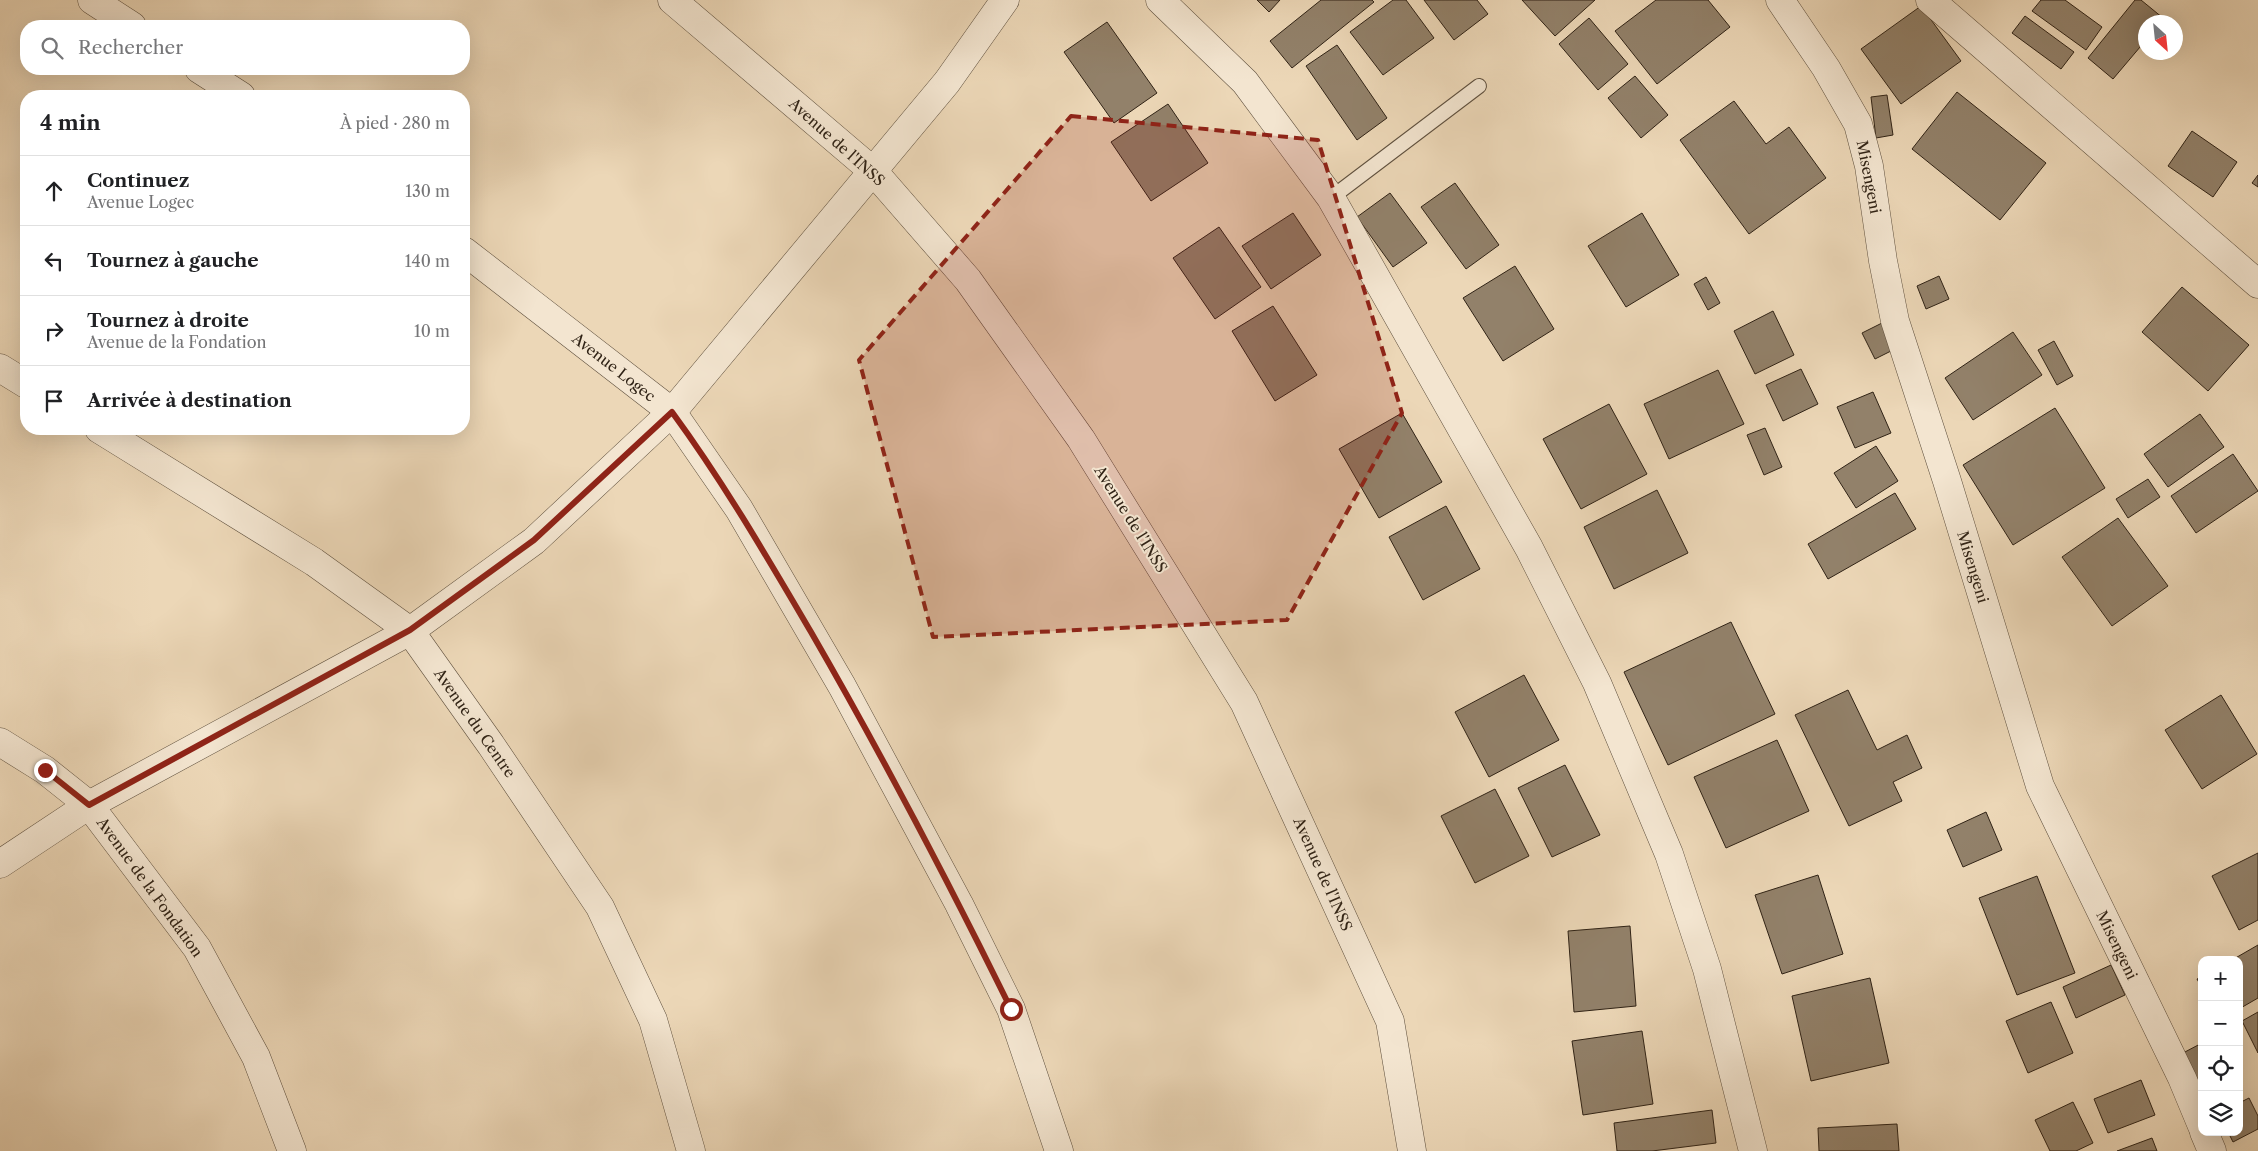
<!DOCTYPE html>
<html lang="fr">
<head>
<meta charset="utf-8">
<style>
  body { margin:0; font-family:"Libre Caslon Text",serif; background:#f6f6f6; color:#202124 }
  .controls { position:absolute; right:15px; bottom:15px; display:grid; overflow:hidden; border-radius:10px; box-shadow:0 5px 20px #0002 }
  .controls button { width:45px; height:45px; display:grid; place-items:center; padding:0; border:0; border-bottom:1px solid #e0e0e0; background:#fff; color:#202124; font:25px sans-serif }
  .compass { position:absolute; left:2138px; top:15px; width:45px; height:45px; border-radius:50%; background:#fff; box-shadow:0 5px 20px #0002; rotate:153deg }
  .stop { position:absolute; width:15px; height:15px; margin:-11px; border:4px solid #8f2418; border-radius:50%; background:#fff }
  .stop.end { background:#8f2418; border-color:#fff; box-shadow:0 1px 5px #0008 }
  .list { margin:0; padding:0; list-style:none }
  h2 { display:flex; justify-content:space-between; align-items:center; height:65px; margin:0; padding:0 20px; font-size:21px }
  h2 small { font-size:16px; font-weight:400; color:#757577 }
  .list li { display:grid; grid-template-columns:32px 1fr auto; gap:15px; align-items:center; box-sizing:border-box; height:70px; padding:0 20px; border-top:1px solid #e0e0e0 }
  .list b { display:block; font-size:19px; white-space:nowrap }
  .list p { margin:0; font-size:16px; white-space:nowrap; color:#757577 }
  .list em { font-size:16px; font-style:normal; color:#757577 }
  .icon { flex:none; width:28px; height:28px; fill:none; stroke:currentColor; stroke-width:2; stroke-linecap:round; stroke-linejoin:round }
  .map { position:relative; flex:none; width:2258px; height:1151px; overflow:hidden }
  .search { position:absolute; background:#fff; box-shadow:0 5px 20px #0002; left:20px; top:20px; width:450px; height:55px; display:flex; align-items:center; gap:12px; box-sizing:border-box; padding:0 18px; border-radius:20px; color:#757577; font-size:19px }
  .panel { position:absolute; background:#fff; box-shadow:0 5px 20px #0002; left:20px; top:90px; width:450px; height:345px; border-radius:20px }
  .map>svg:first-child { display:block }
</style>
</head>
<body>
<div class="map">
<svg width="2258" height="1151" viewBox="0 0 2258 1151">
  <rect width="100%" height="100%" fill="#ecd7b7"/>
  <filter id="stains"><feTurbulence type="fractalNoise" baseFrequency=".004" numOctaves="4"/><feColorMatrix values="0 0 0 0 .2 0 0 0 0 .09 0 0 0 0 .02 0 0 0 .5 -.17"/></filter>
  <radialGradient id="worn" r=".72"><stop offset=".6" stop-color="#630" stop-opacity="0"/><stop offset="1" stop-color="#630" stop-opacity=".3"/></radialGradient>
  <g fill="#92816a" stroke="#302316">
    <path d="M 1257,0 L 1280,0 L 1269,12 Z"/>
    <path d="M 1321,0 L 1372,0 L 1374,2 L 1292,68 L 1270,41 Z"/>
    <path d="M 1393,0 L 1406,0 L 1434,38 L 1383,75 L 1350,32 Z"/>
    <path d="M 1424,0 L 1477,0 L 1488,14 L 1454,40 Z"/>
    <path d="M 1522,0 L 1595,0 L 1555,36 Z"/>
    <path d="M 1656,0 L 1708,0 L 1730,27 L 1657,84 L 1615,31 Z"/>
    <path d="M 2041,0 L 2065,0 L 2102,27 L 2086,50 L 2032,11 Z"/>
    <path d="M 2135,0 L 2141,0 L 2163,18 L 2160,22 L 2146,22 L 2146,40 L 2113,79 L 2088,58 Z"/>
    <path d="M 1921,6 L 1961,61 L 1901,104 L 1861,49 Z"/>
    <path d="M 2025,16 L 2074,52 L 2061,69 L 2012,33 Z"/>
    <path d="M 1589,18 L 1628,64 L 1598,90 L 1559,44 Z"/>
    <path d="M 1107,22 L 1157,93 L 1114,123 L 1064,52 Z"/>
    <path d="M 1337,45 L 1387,118 L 1357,140 L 1306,66 Z"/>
    <path d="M 1635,76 L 1668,115 L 1641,138 L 1608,98 Z"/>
    <path d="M 1957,92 L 2046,163 L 2000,220 L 1912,149 Z"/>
    <path d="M 1887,95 L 1893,135 L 1876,138 L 1871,97 Z"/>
    <path d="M 1734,101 L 1766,144 L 1789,127 L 1826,178 L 1749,234 L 1680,140 Z"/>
    <path d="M 1168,104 L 1208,163 L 1151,201 L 1111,142 Z"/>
    <path d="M 2192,131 L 2237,162 L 2213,197 L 2168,166 Z"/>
    <path d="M 2258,175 L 2258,187 L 2252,183 Z"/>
    <path d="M 1455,183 L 1499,245 L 1466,269 L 1421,207 Z"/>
    <path d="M 1390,193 L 1427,243 L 1393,267 L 1357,217 Z"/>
    <path d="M 1293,213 L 1321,255 L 1271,289 L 1242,246 Z"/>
    <path d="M 1642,213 L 1679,275 L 1626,307 L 1588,246 Z"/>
    <path d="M 1219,227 L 1261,287 L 1215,319 L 1173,258 Z"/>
    <path d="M 1515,266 L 1554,329 L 1503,361 L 1463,298 Z"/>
    <path d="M 1939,276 L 1949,299 L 1926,309 L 1917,286 Z"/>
    <path d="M 1706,277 L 1720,303 L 1708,310 L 1694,284 Z"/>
    <path d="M 2182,287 L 2249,345 L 2208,391 L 2142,332 Z"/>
    <path d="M 1273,306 L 1317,375 L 1275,401 L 1232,331 Z"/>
    <path d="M 1773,311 L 1794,355 L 1755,374 L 1734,331 Z"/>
    <path d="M 1884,322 L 1897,348 L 1875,359 L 1862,333 Z"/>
    <path d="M 2013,332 L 2042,375 L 1973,420 L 1945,378 Z"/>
    <path d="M 2054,341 L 2073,376 L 2057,385 L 2038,350 Z"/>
    <path d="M 1801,369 L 1818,404 L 1783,421 L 1766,385 Z"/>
    <path d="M 1718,370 L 1744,424 L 1669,459 L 1644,404 Z"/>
    <path d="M 1873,392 L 1891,433 L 1855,448 L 1837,407 Z"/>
    <path d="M 1609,404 L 1647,474 L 1581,509 L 1543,439 Z"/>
    <path d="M 2055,408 L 2105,488 L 2013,545 L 1963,465 Z"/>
    <path d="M 1402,413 L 1442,482 L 1379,518 L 1339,449 Z"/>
    <path d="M 2200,414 L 2224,447 L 2168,487 L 2144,454 Z"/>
    <path d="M 1765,428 L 1782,467 L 1764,475 L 1747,435 Z"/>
    <path d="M 1876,446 L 1898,481 L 1856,508 L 1834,473 Z"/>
    <path d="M 2233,454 L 2258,491 L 2196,533 L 2171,496 Z"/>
    <path d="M 2148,479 L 2160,497 L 2128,518 L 2116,499 Z"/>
    <path d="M 1657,490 L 1688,553 L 1614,589 L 1584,527 Z"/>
    <path d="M 1895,493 L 1916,529 L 1828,579 L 1808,544 Z"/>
    <path d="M 1446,506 L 1480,569 L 1423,600 L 1389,537 Z"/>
    <path d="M 2118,518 L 2168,586 L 2112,626 L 2062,557 Z"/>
    <path d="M 1731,622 L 1775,714 L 1668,765 L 1624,672 Z"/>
    <path d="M 1524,675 L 1559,740 L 1489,777 L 1455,712 Z"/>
    <path d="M 1848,690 L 1877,750 L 1907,735 L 1922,768 L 1893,782 L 1902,801 L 1849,826 L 1795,715 Z"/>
    <path d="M 2221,695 L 2257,754 L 2202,789 L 2165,730 Z"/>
    <path d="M 1777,740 L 1809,811 L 1726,848 L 1694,777 Z"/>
    <path d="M 1565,765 L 1600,835 L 1552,857 L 1518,788 Z"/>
    <path d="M 1495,789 L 1529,856 L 1475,883 L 1441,816 Z"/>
    <path d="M 1986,812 L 2002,850 L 1963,867 L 1947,830 Z"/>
    <path d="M 2258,853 L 2258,920 L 2239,930 L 2212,876 Z"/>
    <path d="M 1818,875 L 1843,954 L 1782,974 L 1755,895 Z"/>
    <path d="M 2037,876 L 2075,973 L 2017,995 L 1979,898 Z"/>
    <path d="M 1630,926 L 1636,1006 L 1574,1012 L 1568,931 Z"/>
    <path d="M 2258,945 L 2258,998 L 2239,1009 L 2239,960 L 2232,960 Z"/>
    <path d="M 2111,965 L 2125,995 L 2076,1018 L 2063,987 Z"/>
    <path d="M 2202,977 L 2202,988 L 2197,979 Z"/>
    <path d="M 1870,978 L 1889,1063 L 1811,1081 L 1792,996 Z"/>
    <path d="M 2051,1002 L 2073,1053 L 2028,1073 L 2006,1021 Z"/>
    <path d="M 2258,1012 L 2258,1053 L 2242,1021 Z"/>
    <path d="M 1642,1031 L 1653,1104 L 1583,1115 L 1572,1041 Z"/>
    <path d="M 2202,1043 L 2202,1090 L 2183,1053 Z"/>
    <path d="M 2141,1080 L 2155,1115 L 2108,1133 L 2094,1099 Z"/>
    <path d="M 2249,1098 L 2258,1116 L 2258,1129 L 2233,1142 L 2228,1132 L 2239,1132 L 2239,1103 Z"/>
    <path d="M 2073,1102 L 2093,1143 L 2076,1151 L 2050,1151 L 2035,1120 Z"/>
    <path d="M 1712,1110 L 1716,1143 L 1652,1151 L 1617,1151 L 1614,1123 Z"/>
    <path d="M 1897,1124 L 1899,1151 L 1819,1151 L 1818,1128 Z"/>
    <path d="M 2152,1138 L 2157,1151 L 2117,1151 Z"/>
  </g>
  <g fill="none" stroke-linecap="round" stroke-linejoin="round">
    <defs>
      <path id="service" d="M 1331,198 L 1479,86"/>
      <g id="minor">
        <path d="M 92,0 L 132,26"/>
        <path d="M 672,0 L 874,172 L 968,280 L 1081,439 L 1244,702 L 1390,1021 L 1412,1151"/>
        <path d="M 1160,0 L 1245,82 L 1331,198 L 1529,548 L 1597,683 L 1669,854 L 1707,969 L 1753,1151"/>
        <path d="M 1780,0 L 1826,68 L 1858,124 L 1869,166 L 1883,261 L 1895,321 L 1947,481 L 2040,786 L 2182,1078 L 2202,1126"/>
        <path d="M 1930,0 L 2258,284"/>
        <path d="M 199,69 L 241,96"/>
        <path d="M 464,251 L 672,412 L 739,509 L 842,686 L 959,904 L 1011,1009 L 1059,1151"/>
        <path d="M 0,368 L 26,384"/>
        <path d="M 99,429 L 314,562 L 410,631 L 491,745 L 600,907 L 653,1020 L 691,1151"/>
        <path d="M 0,742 L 45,770 L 89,805 L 197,948 L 256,1057 L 292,1151"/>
        <path d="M 0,864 L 89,805 L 410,631 L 534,541 L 672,412 L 947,82 L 1005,0"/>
        <path d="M 2204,1132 L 2212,1151"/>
      </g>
    </defs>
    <use href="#service" stroke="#5f503e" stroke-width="16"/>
    <use href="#minor" stroke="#5f503e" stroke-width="29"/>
    <use href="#service" stroke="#f3e5d0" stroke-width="14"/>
    <use href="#minor" stroke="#f3e5d0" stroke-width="28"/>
  </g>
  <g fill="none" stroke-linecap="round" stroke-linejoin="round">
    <path stroke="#8f2418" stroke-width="6" d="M 45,770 L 89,805 L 410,630 L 534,540 L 672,412 C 724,483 767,557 811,632 C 882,755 948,881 1011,1009"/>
  </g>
  <path fill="#8f2418" fill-opacity="0.2" stroke="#8f2418" stroke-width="4" stroke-dasharray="10 6" stroke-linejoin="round" d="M 1071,116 L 1318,140 L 1402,413 L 1287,620 L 933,637 L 859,360 Z"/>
  <g text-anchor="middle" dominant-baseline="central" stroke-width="4" stroke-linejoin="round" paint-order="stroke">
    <g font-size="15" fill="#302316" stroke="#f3e5d0">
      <text transform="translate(837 142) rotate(42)">Avenue de l'INSS</text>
      <text transform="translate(1869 177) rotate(79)">Misengeni</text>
      <text transform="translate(614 367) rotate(38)">Avenue Logec</text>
      <text transform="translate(1131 519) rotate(58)">Avenue de l'INSS</text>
      <text transform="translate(1973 567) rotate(73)">Misengeni</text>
      <text transform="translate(475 723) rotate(55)">Avenue du Centre</text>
      <text transform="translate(1323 874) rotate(66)">Avenue de l'INSS</text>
      <text transform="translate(150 887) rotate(54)">Avenue de la Fondation</text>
      <text transform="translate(2117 945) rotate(64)">Misengeni</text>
    </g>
  </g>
  <rect width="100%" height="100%" filter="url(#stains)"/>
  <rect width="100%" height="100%" fill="url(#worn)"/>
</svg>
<div class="controls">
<button>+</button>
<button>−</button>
<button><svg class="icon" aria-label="locate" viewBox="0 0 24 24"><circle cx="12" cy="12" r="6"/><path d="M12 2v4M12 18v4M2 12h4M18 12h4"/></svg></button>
<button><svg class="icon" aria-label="layers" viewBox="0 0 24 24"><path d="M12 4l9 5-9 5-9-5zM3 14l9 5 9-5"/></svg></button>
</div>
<svg class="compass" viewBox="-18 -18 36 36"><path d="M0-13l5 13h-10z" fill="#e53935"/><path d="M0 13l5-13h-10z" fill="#757577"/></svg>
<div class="stop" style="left:1011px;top:1009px"></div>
<div class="stop end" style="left:45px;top:770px"></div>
<div class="search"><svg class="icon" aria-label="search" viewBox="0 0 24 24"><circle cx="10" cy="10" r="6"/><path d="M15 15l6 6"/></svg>Rechercher</div>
<section class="panel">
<h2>4 min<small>À pied · 280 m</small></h2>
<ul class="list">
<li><svg class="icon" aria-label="ahead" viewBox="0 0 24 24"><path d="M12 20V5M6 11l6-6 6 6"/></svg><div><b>Continuez</b><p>Avenue Logec</p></div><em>130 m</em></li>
<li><svg class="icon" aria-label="left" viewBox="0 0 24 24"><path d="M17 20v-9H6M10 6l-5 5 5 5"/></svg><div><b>Tournez à gauche</b></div><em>140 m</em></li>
<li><svg class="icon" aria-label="right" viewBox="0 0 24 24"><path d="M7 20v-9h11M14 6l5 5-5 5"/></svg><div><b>Tournez à droite</b><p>Avenue de la Fondation</p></div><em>10 m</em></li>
<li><svg class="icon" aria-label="arrive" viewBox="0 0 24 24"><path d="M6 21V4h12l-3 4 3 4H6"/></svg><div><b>Arrivée à destination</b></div></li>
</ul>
</section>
</div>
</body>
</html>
